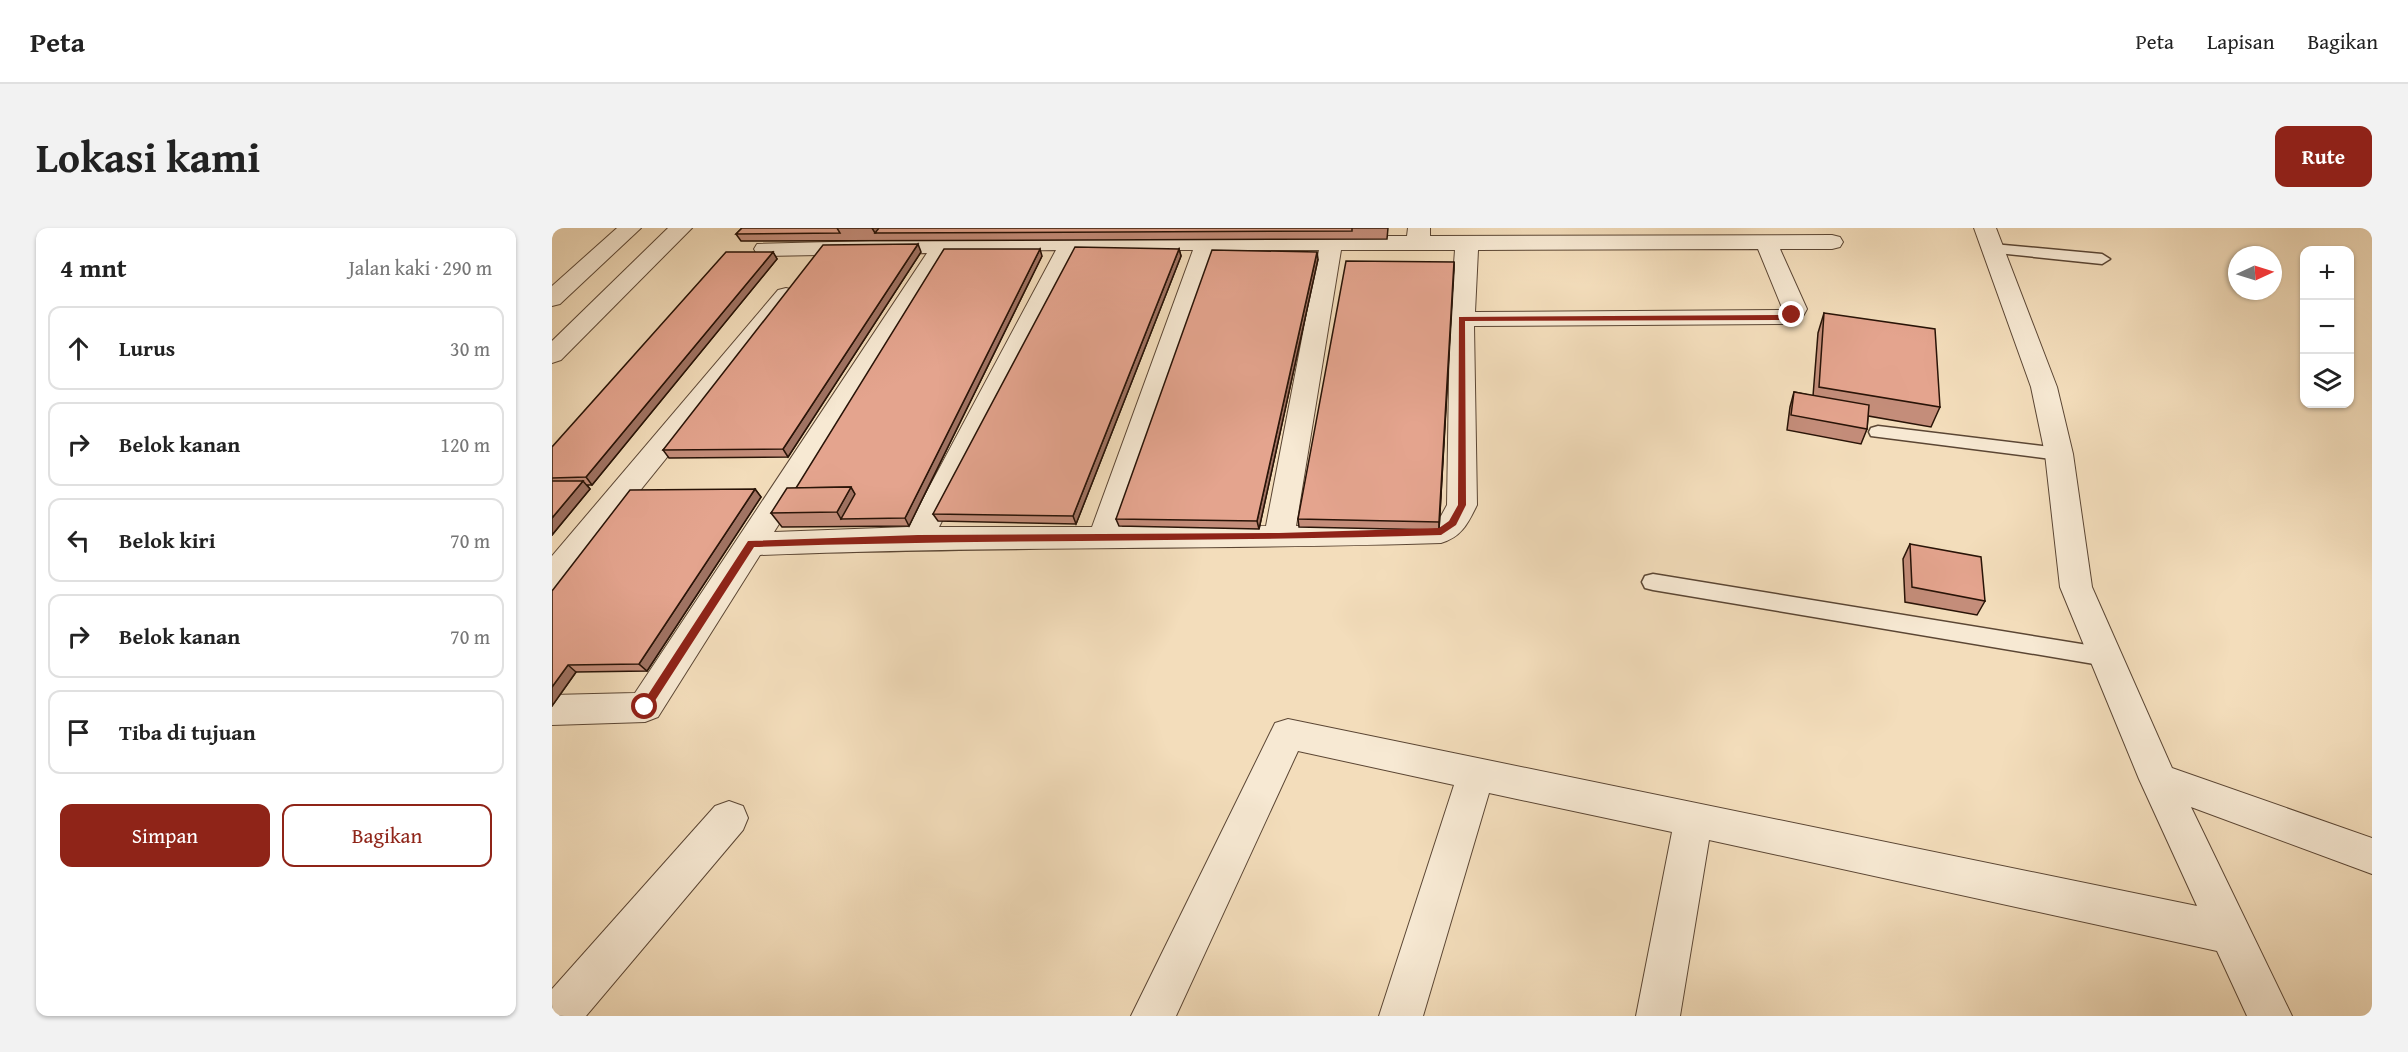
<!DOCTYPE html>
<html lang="id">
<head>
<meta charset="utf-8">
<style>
  body { margin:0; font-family:"Gentium Book Plus",serif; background:#f2f2f2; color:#222 }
  .controls { position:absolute; right:18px; top:18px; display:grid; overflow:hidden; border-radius:12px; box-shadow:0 2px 4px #0004 }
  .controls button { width:54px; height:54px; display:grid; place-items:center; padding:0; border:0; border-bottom:2px solid #e0e0e0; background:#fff; color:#222; font:30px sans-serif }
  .compass { position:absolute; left:1676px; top:18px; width:54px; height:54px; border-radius:50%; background:#fff; box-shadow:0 2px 4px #0004; rotate:86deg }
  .stop { position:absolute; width:18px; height:18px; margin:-14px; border:4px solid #8f2418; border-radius:50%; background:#fff }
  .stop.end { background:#8f2418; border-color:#fff; box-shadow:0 2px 6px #0008 }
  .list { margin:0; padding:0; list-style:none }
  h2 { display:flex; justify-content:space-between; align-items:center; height:78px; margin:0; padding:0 24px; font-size:26px }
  h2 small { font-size:20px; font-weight:400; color:#767676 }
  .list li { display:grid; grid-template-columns:39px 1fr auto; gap:18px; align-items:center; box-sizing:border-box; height:84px; margin:0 12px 12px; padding:0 12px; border:2px solid #e0e0e0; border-radius:12px }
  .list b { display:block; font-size:22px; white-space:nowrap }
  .list em { font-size:20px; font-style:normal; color:#767676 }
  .actions { display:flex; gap:12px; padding:18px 24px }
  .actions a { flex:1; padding:14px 0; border:2px solid #8f2418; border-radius:12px; text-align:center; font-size:21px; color:#8f2418 }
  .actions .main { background:#8f2418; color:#fff }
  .icon { flex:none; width:33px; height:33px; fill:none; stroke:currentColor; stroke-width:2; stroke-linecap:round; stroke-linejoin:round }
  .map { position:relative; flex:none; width:1820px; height:788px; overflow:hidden; border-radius:12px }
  header { display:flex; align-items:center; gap:36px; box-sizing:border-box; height:84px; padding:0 30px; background:#fff; border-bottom:2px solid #e0e0e0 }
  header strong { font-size:28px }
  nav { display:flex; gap:33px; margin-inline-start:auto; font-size:21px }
  .intro { display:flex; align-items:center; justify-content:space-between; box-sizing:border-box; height:144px; padding:0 36px }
  h1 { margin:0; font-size:42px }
  .button { padding:15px 27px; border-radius:12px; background:#8f2418; color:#fff; font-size:21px; font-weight:700 }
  main { display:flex; gap:36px; padding:0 36px }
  aside { flex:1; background:#fff; border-radius:12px; box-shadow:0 2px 4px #0004 }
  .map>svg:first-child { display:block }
</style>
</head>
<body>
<header>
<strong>Peta</strong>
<nav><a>Peta</a><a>Lapisan</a><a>Bagikan</a></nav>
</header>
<div class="intro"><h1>Lokasi kami</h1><a class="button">Rute</a></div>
<main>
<aside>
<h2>4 mnt<small>Jalan kaki · 290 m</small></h2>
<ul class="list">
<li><svg class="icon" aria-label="ahead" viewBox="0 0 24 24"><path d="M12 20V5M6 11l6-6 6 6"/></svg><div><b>Lurus</b></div><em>30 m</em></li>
<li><svg class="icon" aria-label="right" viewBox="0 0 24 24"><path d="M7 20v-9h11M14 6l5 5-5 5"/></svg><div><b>Belok kanan</b></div><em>120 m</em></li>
<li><svg class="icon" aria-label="left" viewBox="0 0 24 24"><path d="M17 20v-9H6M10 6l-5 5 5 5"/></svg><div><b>Belok kiri</b></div><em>70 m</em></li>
<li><svg class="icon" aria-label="right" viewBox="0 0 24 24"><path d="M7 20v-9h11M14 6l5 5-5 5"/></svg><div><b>Belok kanan</b></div><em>70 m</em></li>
<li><svg class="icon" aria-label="arrive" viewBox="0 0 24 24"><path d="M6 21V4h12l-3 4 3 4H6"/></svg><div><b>Tiba di tujuan</b></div></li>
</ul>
<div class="actions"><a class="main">Simpan</a><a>Bagikan</a></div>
</aside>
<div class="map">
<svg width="1820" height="788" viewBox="0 0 1820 788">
  <rect width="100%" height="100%" fill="#f3ddbb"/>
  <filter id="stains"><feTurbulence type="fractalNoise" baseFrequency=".00333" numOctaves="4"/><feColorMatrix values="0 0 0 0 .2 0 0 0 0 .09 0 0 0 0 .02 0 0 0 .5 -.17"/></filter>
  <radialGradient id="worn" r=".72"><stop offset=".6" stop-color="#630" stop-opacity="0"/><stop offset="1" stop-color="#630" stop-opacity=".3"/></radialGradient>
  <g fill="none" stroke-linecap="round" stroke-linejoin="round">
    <defs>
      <g id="lane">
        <path d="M 1441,16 L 1550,26 L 1558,31 L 1550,36 L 1436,24 L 1433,21 L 1436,18 Z"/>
        <path d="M 1326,198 L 1507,220 L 1514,222 L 1517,226 L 1514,230 L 1507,232 L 1319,208 L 1317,204 L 1319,200 Z"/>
        <path d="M 1101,346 L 1554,420 L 1562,423 L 1566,429 L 1562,435 L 1554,438 L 1101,362 L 1093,360 L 1090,354 L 1093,348 Z"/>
      </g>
      <g id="street">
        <path d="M 65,0 L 89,0 L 8,76 L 0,78 L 0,58 Z"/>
        <path d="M 116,0 L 140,0 L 9,132 L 0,135 L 0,113 Z"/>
        <path d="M 856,0 L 878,0 L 878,8 L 1280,7 L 1288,9 L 1291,14 L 1288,19 L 1280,21 L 1228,21 L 1255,81 L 1249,92 L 1233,96 L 922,98 L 925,277 C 916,295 910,309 889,315 C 662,322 435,318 208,327 L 106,489 L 93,494 L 0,497 L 0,467 L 83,465 L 375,25 L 213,28 L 205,26 L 202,21 L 205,16 L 519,8 L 855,8 ZM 1206,21 L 1231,82 L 923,84 L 926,22 ZM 504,22 L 356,299 L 222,304 L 398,24 ZM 527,22 L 641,22 L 540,299 L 387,299 ZM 664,22 L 767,22 L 714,298 L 570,299 ZM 789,22 L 903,22 L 898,91 L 895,277 L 889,288 L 882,293 L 744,298 Z"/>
        <path d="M 1422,0 L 1444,0 L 1505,159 L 1521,226 L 1540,359 L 1620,540 L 1820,610 L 1820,646 L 1639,579 L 1740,788 L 1695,788 L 1665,723 L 1157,612 L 1128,788 L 1084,788 L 1120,604 L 937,565 L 871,788 L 827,788 L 902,557 L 746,523 L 624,788 L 579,788 L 723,495 L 736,491 L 1645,678 L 1587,551 L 1508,359 L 1493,226 L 1479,159 Z"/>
        <path d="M 234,60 L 242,62 L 246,67 L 242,72 L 11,358 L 0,362 L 0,328 L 226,62 Z"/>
        <path d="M 177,573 L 191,578 L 196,590 L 191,602 L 34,788 L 0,788 L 0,761 L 163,578 Z"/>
      </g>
    </defs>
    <use href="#lane" stroke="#5b4634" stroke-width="3"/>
    <use href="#street" stroke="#5b4634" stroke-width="2"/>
    <use href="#lane" fill="#f7e9d3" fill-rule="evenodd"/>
    <use href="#street" fill="#f7e9d3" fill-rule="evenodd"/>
  </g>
  <g fill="#c48d7a" stroke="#281307" stroke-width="1.5">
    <path d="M 190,0 L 836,0 L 835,11 L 189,13 L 184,6 Z"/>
    <path d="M 627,21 L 629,28 L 524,296 L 386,293 L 381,286 Z"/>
    <path d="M 221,24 L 225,31 L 40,257 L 35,257 L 38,261 L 0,307 L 0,219 Z"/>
    <path d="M 369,24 L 236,229 L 117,230 L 111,222 Z"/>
    <path d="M 490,28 L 357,298 L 230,299 L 219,285 L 244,260 Z"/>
    <path d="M 766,31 L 707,301 L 567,298 L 564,291 Z"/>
    <path d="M 902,34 L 887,302 L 747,299 L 746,291 Z"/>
    <path d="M 1272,85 L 1388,179 L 1379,199 L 1316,188 L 1315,201 L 1309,216 L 1235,202 L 1238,179 L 1242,164 L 1261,168 L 1266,105 Z"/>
    <path d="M 203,261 L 209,269 L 95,443 L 24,444 L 0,478 L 0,363 Z"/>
    <path d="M 1358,316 L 1433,373 L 1425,387 L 1353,374 L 1351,331 Z"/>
  </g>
  <g fill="#a07363" stroke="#281307" stroke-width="1.5">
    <path d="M 320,0 L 336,0 L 323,5 Z"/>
    <path d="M 366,16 L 369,24 L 236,229 L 231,221 Z"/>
    <path d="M 488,21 L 490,28 L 357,298 L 353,290 Z"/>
    <path d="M 627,21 L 629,28 L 524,296 L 521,288 Z"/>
    <path d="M 221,24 L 225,31 L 40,257 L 34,249 Z"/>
    <path d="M 765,24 L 766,31 L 707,301 L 705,293 Z"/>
    <path d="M 902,34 L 902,42 L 887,302 L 887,294 Z"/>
    <path d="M 31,253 L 38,261 L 0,307 L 0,290 Z"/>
    <path d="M 299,259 L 308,274 L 289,291 L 285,284 Z"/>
    <path d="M 203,261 L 209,269 L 95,443 L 87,436 Z"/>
    <path d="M 16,437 L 24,444 L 0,478 L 0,459 Z"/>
  </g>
  <g fill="#e4a48e" stroke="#281307" stroke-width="1.5">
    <path d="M 190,0 L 285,0 L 288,5 L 184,6 Z"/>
    <path d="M 327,0 L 800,0 L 800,3 L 323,5 Z"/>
    <path d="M 366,16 L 231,221 L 111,222 L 271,17 Z"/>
    <path d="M 523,19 L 627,21 L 521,288 L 381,286 Z"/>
    <path d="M 392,21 L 488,21 L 353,290 L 289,291 L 303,266 L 299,259 L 244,260 Z"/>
    <path d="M 660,22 L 765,24 L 705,293 L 564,291 Z"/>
    <path d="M 174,24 L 221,24 L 34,249 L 0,250 L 0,219 Z"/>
    <path d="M 794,33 L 902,34 L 887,294 L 746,291 Z"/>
    <path d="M 1272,85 L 1383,101 L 1388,179 L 1267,159 Z"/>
    <path d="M 1242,164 L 1317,177 L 1315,201 L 1239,187 Z"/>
    <path d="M 0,253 L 31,253 L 0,290 Z"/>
    <path d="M 299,259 L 285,284 L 219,285 L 235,260 Z"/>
    <path d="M 203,261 L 87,436 L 16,437 L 0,459 L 0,363 L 78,262 Z"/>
    <path d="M 1358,316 L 1429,329 L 1433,373 L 1360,359 Z"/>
  </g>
  <path fill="#8f2418" d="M 1240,85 L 1242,89 L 1233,92 L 913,93 L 914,277 L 904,297 L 889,307 C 660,314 431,311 202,319 L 97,482 L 89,482 L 88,479 L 196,313 L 366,307 L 727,305 L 887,300 L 897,293 L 906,277 L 907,89 L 1232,87 Z"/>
  <rect width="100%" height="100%" filter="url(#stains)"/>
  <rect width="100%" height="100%" fill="url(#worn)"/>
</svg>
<div class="controls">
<button>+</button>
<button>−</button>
<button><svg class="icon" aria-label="layers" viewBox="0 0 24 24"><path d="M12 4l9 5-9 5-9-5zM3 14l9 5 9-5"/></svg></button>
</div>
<svg class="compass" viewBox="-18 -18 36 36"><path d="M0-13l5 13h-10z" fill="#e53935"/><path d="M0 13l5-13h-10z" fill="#767676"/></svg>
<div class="stop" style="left:93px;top:479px"></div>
<div class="stop end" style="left:1240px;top:87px"></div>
</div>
</main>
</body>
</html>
